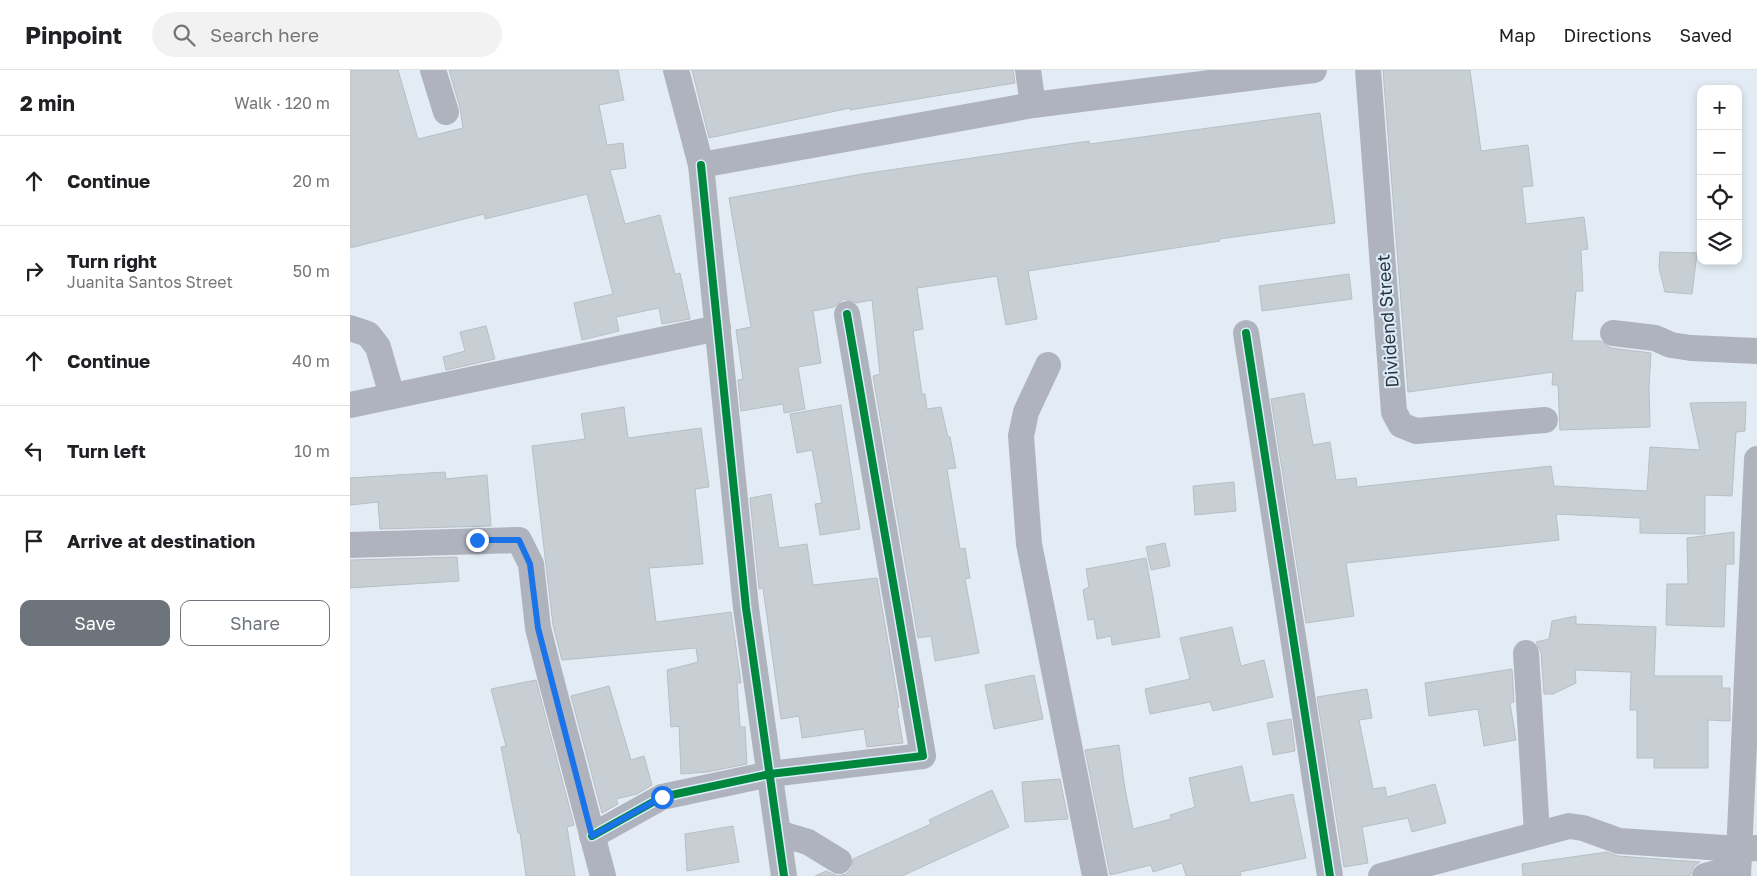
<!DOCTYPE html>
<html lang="en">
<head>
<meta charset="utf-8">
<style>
  body { margin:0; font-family:"Golos Text",sans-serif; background:#f2f2f2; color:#202124 }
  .controls { position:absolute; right:15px; top:15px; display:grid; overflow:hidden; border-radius:10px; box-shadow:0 2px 8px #0003 }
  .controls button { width:45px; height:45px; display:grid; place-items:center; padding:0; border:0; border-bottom:1px solid #e0e0e0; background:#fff; color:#202124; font:25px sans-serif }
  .stop { position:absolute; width:15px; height:15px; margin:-11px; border:4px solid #1a73e8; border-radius:50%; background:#fff }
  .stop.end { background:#1a73e8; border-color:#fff; box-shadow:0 1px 5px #0008 }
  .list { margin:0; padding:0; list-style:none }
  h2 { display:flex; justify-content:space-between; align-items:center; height:65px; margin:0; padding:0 20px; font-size:21px }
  h2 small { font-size:16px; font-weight:400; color:#757577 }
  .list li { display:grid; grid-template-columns:32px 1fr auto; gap:15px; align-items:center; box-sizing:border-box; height:90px; padding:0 20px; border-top:1px solid #e0e0e0 }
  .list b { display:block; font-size:19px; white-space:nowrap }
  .list p { margin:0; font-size:16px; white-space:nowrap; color:#757577 }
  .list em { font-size:16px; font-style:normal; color:#757577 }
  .actions { display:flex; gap:10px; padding:15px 20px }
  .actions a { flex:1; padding:11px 0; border:1px solid #6d747b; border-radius:10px; text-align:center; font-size:18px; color:#6d747b }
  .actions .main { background:#6d747b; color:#fff }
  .icon { flex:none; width:28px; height:28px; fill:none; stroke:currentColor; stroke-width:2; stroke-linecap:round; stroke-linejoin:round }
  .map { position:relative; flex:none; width:1407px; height:806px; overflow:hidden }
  header { display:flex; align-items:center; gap:30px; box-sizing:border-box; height:70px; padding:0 25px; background:#fff; border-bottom:1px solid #e0e0e0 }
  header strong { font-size:24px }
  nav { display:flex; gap:28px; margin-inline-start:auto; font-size:18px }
  .search { width:350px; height:45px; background:#f2f2f2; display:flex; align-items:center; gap:12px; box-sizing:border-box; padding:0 18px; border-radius:28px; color:#757577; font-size:19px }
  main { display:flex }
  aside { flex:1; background:#fff }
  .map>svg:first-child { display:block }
</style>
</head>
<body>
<header>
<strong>Pinpoint</strong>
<div class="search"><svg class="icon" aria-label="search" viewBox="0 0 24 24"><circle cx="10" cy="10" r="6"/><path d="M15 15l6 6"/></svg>Search here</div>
<nav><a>Map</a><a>Directions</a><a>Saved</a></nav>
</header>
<main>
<aside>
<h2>2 min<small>Walk · 120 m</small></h2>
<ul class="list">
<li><svg class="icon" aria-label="ahead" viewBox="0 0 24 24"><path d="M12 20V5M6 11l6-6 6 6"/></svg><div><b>Continue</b></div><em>20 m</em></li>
<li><svg class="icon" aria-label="right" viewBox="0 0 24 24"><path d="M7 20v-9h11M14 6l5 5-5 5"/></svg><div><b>Turn right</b><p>Juanita Santos Street</p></div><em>50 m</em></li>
<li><svg class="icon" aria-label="ahead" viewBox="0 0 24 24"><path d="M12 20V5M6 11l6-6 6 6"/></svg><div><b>Continue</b></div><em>40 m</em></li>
<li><svg class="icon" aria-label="left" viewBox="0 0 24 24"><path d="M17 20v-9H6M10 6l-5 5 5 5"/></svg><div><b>Turn left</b></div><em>10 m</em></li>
<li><svg class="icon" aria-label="arrive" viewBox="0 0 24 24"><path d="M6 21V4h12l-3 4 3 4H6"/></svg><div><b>Arrive at destination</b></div></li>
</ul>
<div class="actions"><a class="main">Save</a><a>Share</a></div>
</aside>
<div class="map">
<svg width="1407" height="806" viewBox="0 0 1407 806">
  <rect width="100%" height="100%" fill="#e3ecf4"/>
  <g fill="#c7cfd4" stroke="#b7bfc4">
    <path d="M 0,0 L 48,0 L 68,69 L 113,58 L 110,38 L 99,0 L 268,0 L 274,30 L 249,35 L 257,75 L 273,73 L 276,98 L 260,100 L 275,154 L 310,145 L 325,204 L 330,203 L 340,249 L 312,254 L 309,238 L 266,247 L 269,261 L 232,270 L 224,233 L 263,224 L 237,124 L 135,149 L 134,144 L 0,178 Z"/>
    <path d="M 342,0 L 663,0 L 665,13 L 500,40 L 500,38 L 359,68 Z"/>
    <path d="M 1033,0 L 1120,0 L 1131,81 L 1178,75 L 1183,116 L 1172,117 L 1176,154 L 1234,147 L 1238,179 L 1231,180 L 1233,221 L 1226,221 L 1222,271 L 1251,271 L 1261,278 L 1301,283 L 1299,317 L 1300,357 L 1210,360 L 1208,315 L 1202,315 L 1203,302 L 1058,322 Z"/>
    <path d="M 970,43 L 985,153 L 869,169 L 870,171 L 678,201 L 687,249 L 656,255 L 647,206 L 567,218 L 573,259 L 563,261 L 572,324 L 575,324 L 577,339 L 591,337 L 598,367 L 600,367 L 606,398 L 597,399 L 610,479 L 615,478 L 620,508 L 615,509 L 629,583 L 585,591 L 581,566 L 568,568 L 523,306 L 530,304 L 522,230 L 506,233 L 494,229 L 484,237 L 463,241 L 471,293 L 448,297 L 455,339 L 434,343 L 433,334 L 391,341 L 388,310 L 393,309 L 386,260 L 401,257 L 379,128 L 512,104 L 739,71 L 740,74 Z"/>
    <path d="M 1310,182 L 1347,183 L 1342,224 L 1315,222 L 1309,198 Z"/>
    <path d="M 999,204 L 1002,229 L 912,241 L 909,216 Z"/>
    <path d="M 136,256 L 145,289 L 96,300 L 93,287 L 115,281 L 110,262 Z"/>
    <path d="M 954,323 L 963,375 L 980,372 L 986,410 L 1006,408 L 1007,417 L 1201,396 L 1204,416 L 1297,421 L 1300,377 L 1350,380 L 1340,333 L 1396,332 L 1395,361 L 1386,362 L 1382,426 L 1355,425 L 1355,464 L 1290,463 L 1290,448 L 1206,444 L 1209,470 L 996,493 L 1004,546 L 956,553 L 921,329 Z"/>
    <path d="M 491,335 L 510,459 L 470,465 L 465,434 L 472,433 L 462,380 L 447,383 L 440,344 Z"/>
    <path d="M 274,337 L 278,368 L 351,358 L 359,417 L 345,419 L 353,494 L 299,498 L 306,552 L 381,542 L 391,613 L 387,613 L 390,657 L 395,657 L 397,694 L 357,702 L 331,704 L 329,656 L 321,657 L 317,600 L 348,592 L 346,578 L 212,590 L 203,555 L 182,376 L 235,369 L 231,344 Z"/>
    <path d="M 95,402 L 96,409 L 137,405 L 141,456 L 30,459 L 28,432 L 0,435 L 0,408 Z"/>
    <path d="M 884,412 L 886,441 L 845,445 L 843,416 Z"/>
    <path d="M 421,424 L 429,478 L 457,474 L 463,515 L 527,508 L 549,637 L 547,638 L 553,673 L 517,677 L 514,659 L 452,668 L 449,646 L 431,649 L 413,518 L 409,519 L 400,428 Z"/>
    <path d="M 1384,462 L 1384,494 L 1376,494 L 1374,557 L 1316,555 L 1317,514 L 1338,514 L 1337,468 Z"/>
    <path d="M 815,473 L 820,496 L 801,500 L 796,477 Z"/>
    <path d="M 107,487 L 109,511 L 0,518 L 0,490 Z"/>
    <path d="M 796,488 L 810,567 L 762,575 L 761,566 L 747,569 L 744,549 L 738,550 L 733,520 L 739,517 L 736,499 Z"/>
    <path d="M 1226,546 L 1226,554 L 1306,557 L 1304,606 L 1372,606 L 1372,618 L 1380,618 L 1380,651 L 1358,650 L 1358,698 L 1304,698 L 1304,688 L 1287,688 L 1287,640 L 1280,640 L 1281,602 L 1225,600 L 1226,613 L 1203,624 L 1194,624 L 1191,582 L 1186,572 L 1199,569 L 1202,551 Z"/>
    <path d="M 882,557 L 891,596 L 914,590 L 923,627 L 863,641 L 860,632 L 800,644 L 795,619 L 840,609 L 830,568 Z"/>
    <path d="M 1162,599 L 1164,632 L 1160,633 L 1166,670 L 1134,676 L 1128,639 L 1079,646 L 1075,613 Z"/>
    <path d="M 684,605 L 693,649 L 644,659 L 635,615 Z"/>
    <path d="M 186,610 L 224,755 L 217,757 L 225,806 L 176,806 L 170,763 L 168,763 L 151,677 L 156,676 L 141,619 Z"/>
    <path d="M 259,616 L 281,690 L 294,686 L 302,715 L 287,724 L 266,729 L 268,734 L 252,743 L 221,626 Z"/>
    <path d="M 1017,619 L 1022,648 L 1009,650 L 1023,719 L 1035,717 L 1037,727 L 1085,714 L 1096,753 L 1062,762 L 1058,748 L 1012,757 L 1018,793 L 994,797 L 967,627 Z"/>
    <path d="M 941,649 L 945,681 L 923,685 L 917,653 Z"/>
    <path d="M 769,675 L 775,719 L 783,759 L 821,749 L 820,745 L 845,737 L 839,708 L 892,696 L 900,733 L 943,724 L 956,788 L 890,802 L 891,806 L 836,806 L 832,793 L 803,802 L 801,795 L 760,805 L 735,680 Z"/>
    <path d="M 710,709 L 718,749 L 675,752 L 672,712 Z"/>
    <path d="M 642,720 L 659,757 L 552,806 L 465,806 L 476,801 L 488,806 L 496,804 L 502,798 L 503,789 L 581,754 L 579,750 Z"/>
    <path d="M 383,756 L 389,792 L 337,801 L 335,764 Z"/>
    <path d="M 1257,782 L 1268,786 L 1350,792 L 1344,796 L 1340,806 L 1173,806 L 1172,794 Z"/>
  </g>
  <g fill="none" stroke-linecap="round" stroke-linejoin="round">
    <g stroke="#afb3bd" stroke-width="26">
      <path d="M 83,0 L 96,42"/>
      <path d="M 326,0 L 351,95 L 396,538 L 434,806"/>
      <path d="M 678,0 L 683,35"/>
      <path d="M 1018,0 L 1044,342 L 1051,355 L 1066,361 L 1195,350"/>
      <path d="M 351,95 L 683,35 L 964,0"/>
      <path d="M 0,258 L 18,264 L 28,277 L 42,326"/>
      <path d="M 896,263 L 980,806"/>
      <path d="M 1263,263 L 1305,268 L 1321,275 L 1341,278 L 1407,281"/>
      <path d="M 698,295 L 676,342 L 671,366 L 679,474 L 745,806"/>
      <path d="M 0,335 L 368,258"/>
      <path d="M 0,475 L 169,470 L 181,494 L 188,558 L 199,602 L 253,806"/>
      <path d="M 1176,583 L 1187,763"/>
      <path d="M 428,763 L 458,772 L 489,791"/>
      <path d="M 242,766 L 312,727 L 420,704 L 573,686 L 497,244"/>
      <path d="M 1031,806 L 1219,756 L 1233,758 L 1269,771 L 1389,779 L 1406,778"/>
      <path d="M 1355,806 L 1388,797"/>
      <path d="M 1388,806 L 1407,389"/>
    </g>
    <defs>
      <g id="cycleway">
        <path d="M 351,95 L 396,538 L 434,806"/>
        <path d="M 896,263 L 980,806"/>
        <path d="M 242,766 L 312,727 L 420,704 L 573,686 L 497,244"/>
      </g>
    </defs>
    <use href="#cycleway" stroke="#dbedfc" stroke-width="11"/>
    <use href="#cycleway" stroke="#00873e" stroke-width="8"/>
  </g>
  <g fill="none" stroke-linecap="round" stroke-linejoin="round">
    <path stroke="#1a73e8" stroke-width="6" d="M 127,470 L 169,470 L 180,494 L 188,558 L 242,766 L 312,727"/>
  </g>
  <g text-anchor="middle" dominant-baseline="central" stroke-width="4" stroke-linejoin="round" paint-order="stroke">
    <g font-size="18" fill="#2e343a" stroke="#dbedfc">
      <text transform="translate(1037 251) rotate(-94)">Dividend Street</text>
    </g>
  </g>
</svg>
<div class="controls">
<button>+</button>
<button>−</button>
<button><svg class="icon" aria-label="locate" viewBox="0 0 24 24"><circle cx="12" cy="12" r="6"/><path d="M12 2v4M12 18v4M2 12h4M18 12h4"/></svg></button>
<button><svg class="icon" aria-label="layers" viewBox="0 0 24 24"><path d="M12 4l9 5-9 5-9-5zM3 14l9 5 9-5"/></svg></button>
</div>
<div class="stop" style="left:312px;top:727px"></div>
<div class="stop end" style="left:127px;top:470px"></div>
</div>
</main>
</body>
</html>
